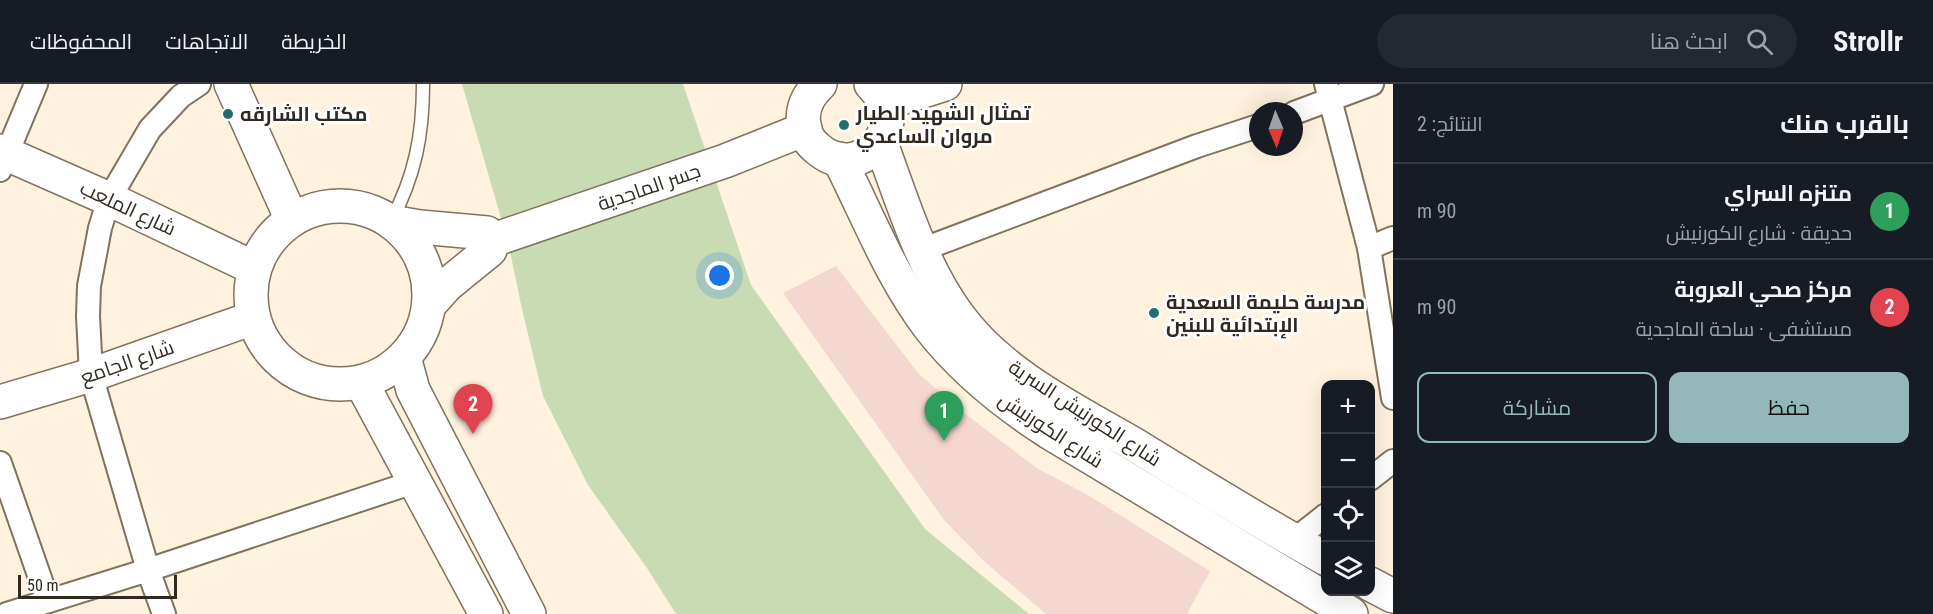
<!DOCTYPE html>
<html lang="ar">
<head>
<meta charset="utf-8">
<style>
  body { margin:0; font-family:"Roboto Condensed",Cairo,sans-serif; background:#242831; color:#f1f3f6; direction:rtl }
  .controls { position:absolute; right:18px; bottom:18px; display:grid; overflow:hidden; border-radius:12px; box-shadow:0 6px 24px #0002 }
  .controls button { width:54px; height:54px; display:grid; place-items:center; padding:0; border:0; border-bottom:2px solid #363941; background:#171b24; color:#f1f3f6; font:30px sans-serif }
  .compass { position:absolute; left:1249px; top:18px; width:54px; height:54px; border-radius:50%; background:#171b24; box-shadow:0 6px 24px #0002; rotate:178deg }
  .scale { position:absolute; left:18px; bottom:15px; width:159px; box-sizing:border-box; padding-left:6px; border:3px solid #2f2920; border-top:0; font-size:16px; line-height:21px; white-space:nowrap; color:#2f2920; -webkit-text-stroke:4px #fff; paint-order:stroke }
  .you { position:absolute; left:720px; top:192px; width:21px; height:21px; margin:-15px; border:4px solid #fff; border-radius:50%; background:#1a73e8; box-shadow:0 0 0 9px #1a73e833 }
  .badge { display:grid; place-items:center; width:39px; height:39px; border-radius:50%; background:#94b7b9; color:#fff; font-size:20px; font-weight:700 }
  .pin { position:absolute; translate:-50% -50px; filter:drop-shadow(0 2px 3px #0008) }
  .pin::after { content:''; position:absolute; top:32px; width:21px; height:18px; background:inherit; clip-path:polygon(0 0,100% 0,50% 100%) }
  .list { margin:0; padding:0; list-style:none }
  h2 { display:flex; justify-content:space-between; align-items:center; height:78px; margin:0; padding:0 24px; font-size:26px }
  h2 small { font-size:20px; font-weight:400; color:#9ea1a6 }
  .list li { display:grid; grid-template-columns:39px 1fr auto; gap:18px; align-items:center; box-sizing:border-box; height:96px; padding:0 24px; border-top:2px solid #363941 }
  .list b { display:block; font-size:22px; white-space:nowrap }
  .list p { margin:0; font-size:20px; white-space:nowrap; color:#9ea1a6 }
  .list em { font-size:20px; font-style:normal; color:#9ea1a6 }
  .actions { display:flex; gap:12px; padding:18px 24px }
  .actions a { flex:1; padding:14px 0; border:2px solid #94b7b9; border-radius:12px; text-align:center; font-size:21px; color:#94b7b9 }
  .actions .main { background:#94b7b9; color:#111 }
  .icon { flex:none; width:33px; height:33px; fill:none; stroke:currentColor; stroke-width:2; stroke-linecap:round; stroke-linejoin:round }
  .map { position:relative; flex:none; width:1393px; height:530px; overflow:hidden; direction:ltr }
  header { display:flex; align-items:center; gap:36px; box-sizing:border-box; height:84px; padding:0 30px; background:#171b24; border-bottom:2px solid #363941 }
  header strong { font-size:28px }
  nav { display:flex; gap:33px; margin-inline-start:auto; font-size:21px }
  .search { width:420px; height:54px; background:#242831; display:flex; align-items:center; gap:15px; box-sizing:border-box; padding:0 21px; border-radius:33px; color:#9ea1a6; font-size:22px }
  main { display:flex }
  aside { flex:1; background:#171b24 }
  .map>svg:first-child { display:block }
</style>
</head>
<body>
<header>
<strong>Strollr</strong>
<div class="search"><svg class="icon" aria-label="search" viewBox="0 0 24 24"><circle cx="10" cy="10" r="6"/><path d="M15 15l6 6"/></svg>ابحث هنا</div>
<nav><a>الخريطة</a><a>الاتجاهات</a><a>المحفوظات</a></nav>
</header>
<main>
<aside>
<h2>بالقرب منك<small>النتائج: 2</small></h2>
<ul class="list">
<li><span class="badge" style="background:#2e9e5b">1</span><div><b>متنزه السراي</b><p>حديقة · شارع الكورنيش</p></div><em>90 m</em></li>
<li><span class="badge" style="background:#e0444e">2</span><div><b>مركز صحي العروبة</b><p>مستشفى · ساحة الماجدية</p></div><em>90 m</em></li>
</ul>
<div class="actions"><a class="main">حفظ</a><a>مشاركة</a></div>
</aside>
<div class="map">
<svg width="1393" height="530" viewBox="0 0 1393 530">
  <rect width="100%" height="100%" fill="#fff2de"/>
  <path fill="#f5d7d1" d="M 836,182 L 918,289 L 964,329 L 1038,385 L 1086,410 L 1210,487 L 1187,530 L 1046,530 L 986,479 L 944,436 L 783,209 Z"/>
  <path fill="#c9dbb2" d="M 462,0 L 683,0 L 751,201 L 925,445 L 1029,530 L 676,530 L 647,484 L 588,401 L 543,312 L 522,225 L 508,158 Z"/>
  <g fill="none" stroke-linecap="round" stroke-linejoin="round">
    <defs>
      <path id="lane" d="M 391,137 C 415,92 423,51 423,0"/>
      <g id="street">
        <path d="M 1326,0 L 1369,164 L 1393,314"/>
        <path d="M 1294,29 L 1372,0"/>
        <path d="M 0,86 L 36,0"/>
        <path d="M 1369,164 L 1393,154"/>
        <path d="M 921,166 L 1197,62 L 1258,42"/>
        <path d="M 0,379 L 48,517"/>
        <path d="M 1370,395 L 1393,377"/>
        <path d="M 1293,457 L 1326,431"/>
        <path d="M 7,530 L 148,486 L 414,398"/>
        <path d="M 164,530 L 148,486 L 91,291 L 88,232 L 89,202 L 100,144 L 109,115 L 150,45 L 181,12 L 199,0"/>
      </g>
      <g id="secondary">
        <path d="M 820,0 C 808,11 801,25 804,41 C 805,50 810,59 818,65 C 858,100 915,44 871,0"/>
        <path d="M 885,19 L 945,0"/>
        <path d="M 880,57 C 902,115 920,179 957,230 C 1000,290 1073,325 1135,361 C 1198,400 1261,438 1326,475"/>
        <path d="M 0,67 L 109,115 L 254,184"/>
        <path d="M 839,75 C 868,132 892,195 931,245 C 964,287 1004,319 1049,348 L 1351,530"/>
        <path d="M 391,138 L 420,143 L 487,149 L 493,156 L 490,166 L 447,201 L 429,221"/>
        <path d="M 493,156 L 725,77 L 805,45"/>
        <path d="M 0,318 L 91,291 L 253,234"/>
        <path d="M 1370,500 L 1393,512"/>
      </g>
      <g id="primary">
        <path d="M 231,0 L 292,136"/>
        <circle cx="340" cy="211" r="89"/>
        <path d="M 404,273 L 413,306 L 529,530"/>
        <path d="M 361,298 L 486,530"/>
      </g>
    </defs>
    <use href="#lane" stroke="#81735d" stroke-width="15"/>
    <use href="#street" stroke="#81735d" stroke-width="26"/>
    <use href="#secondary" stroke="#81735d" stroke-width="36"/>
    <use href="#primary" stroke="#81735d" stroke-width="36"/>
    <use href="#lane" stroke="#fff" stroke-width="12"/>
    <use href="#street" stroke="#fff" stroke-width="22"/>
    <use href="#secondary" stroke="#fff" stroke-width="33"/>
    <use href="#primary" stroke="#fff" stroke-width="33"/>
  </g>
  <g fill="#226d6f" stroke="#fff" stroke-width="2">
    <circle cx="228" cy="30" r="6"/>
    <circle cx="844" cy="41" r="6"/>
    <circle cx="1154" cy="229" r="6"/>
  </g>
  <g text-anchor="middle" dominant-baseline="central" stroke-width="6" stroke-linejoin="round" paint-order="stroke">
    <g font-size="20" font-weight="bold" fill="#2f2920" stroke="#fff" text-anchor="start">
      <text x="856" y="29">تمثال الشهيد الطيار<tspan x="856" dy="23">مروان الساعدي</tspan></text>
      <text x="240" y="30">مكتب الشارقه</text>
      <text x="1166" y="218">مدرسة حليمة السعدية<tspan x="1166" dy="23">الإبتدائية للبنين</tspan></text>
    </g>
    <g font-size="20" fill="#2f2920" stroke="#fff">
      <text transform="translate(649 103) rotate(-19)">جسر الماجدية</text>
      <text transform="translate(128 124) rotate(25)">شارع الملعب</text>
      <text transform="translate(127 278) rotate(-19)">شارع الجامع</text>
      <text transform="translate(1085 329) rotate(33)">شارع الكورنيش السرية</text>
      <text transform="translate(1051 346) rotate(33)">شارع الكورنيش</text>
    </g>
  </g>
</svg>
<div class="controls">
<button>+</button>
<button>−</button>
<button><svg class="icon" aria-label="locate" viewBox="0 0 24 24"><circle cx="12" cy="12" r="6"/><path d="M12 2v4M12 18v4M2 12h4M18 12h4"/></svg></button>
<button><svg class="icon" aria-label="layers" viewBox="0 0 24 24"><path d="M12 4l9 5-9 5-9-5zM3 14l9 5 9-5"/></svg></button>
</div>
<svg class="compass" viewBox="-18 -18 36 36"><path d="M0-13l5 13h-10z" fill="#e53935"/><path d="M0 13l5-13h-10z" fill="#9ea1a6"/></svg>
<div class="scale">50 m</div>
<div class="you"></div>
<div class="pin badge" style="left:944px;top:357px;background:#2e9e5b">1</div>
<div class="pin badge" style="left:473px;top:350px;background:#e0444e">2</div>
</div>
</main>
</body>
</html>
